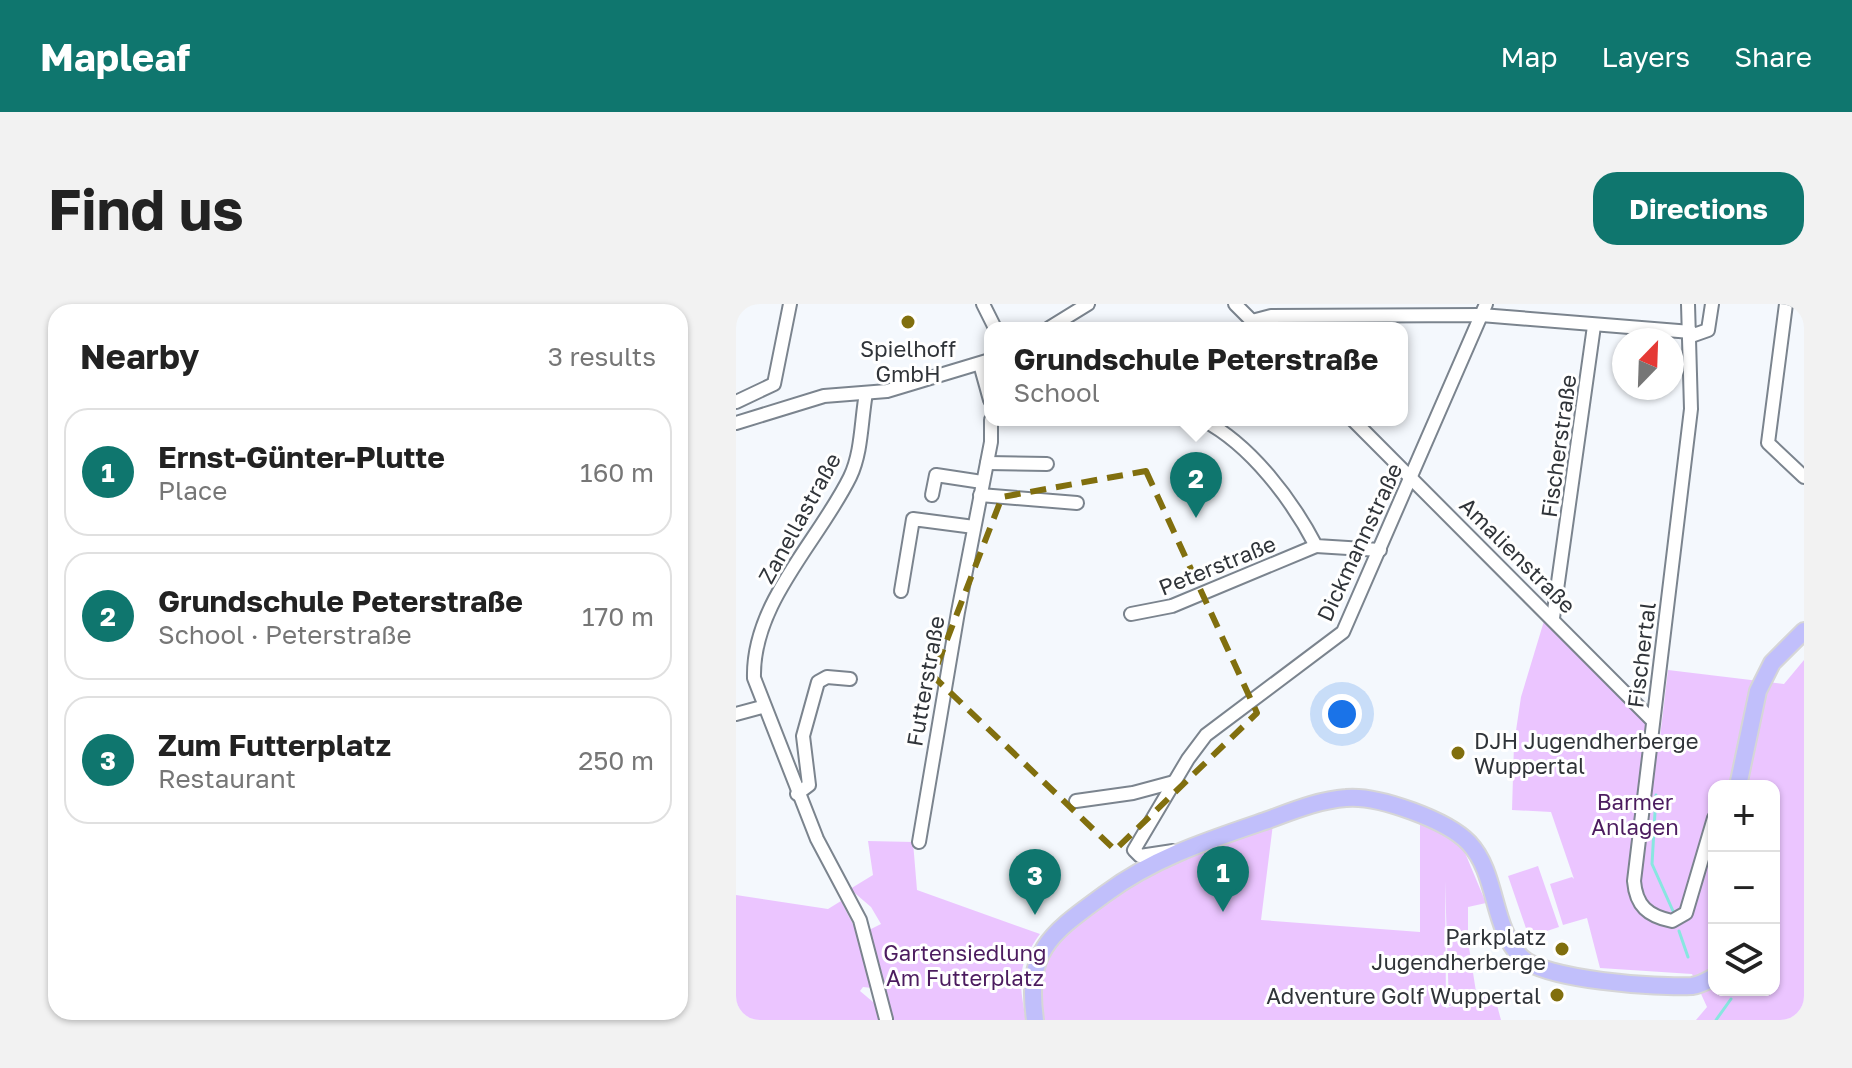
<!DOCTYPE html>
<html lang="en">
<head>
<meta charset="utf-8">
<style>
  body { margin:0; font-family:"Golos Text",sans-serif; background:#f2f2f2; color:#222 }
  .controls { position:absolute; right:24px; bottom:24px; display:grid; overflow:hidden; border-radius:16px; box-shadow:0 2px 6px #0004 }
  .controls button { width:72px; height:72px; display:grid; place-items:center; padding:0; border:0; border-bottom:2px solid #e0e0e0; background:#fff; color:#222; font:40px sans-serif }
  .compass { position:absolute; left:876px; top:24px; width:72px; height:72px; border-radius:50%; background:#fff; box-shadow:0 2px 6px #0004; rotate:23deg }
  .you { position:absolute; left:606px; top:410px; width:28px; height:28px; margin:-20px; border:6px solid #fff; border-radius:50%; background:#1a73e8; box-shadow:0 0 0 12px #1a73e833 }
  .badge { display:grid; place-items:center; width:52px; height:52px; border-radius:50%; background:#0f766e; color:#fff; font-size:26px; font-weight:700 }
  .pin { position:absolute; translate:-50% -66px; filter:drop-shadow(0 2px 4px #0008) }
  .pin::after { content:''; position:absolute; top:42px; width:28px; height:24px; background:inherit; clip-path:polygon(0 0,100% 0,50% 100%) }
  .popup { position:absolute; left:248px; top:18px; width:424px; height:104px; box-sizing:border-box; display:grid; place-content:center; border-radius:16px; background:#fff; filter:drop-shadow(0 2px 6px #0005); font-size:26px; white-space:nowrap; color:#767676 }
  .popup b { font-size:30px; color:#222 }
  .popup::after { content:''; position:absolute; left:50%; top:100%; margin-left:-16px; border:16px solid transparent; border-top-color:#fff }
  .list { margin:0; padding:0; list-style:none }
  h2 { display:flex; justify-content:space-between; align-items:center; height:104px; margin:0; padding:0 32px; font-size:34px }
  h2 small { font-size:26px; font-weight:400; color:#767676 }
  .list li { display:grid; grid-template-columns:52px 1fr auto; gap:24px; align-items:center; box-sizing:border-box; height:128px; margin:0 16px 16px; padding:0 16px; border:2px solid #e0e0e0; border-radius:24px }
  .list b { display:block; font-size:30px; white-space:nowrap }
  .list p { margin:0; font-size:26px; white-space:nowrap; color:#767676 }
  .list em { font-size:26px; font-style:normal; color:#767676 }
  .icon { flex:none; width:44px; height:44px; fill:none; stroke:currentColor; stroke-width:2; stroke-linecap:round; stroke-linejoin:round }
  .map { position:relative; flex:none; width:1068px; height:716px; overflow:hidden; border-radius:24px }
  header { display:flex; align-items:center; gap:48px; box-sizing:border-box; height:112px; padding:0 40px; background:#0f766e; color:#fff }
  header strong { font-size:38px }
  nav { display:flex; gap:44px; margin-inline-start:auto; font-size:28px }
  .intro { display:flex; align-items:center; justify-content:space-between; box-sizing:border-box; height:192px; padding:0 48px }
  h1 { margin:0; font-size:56px }
  .button { padding:20px 36px; border-radius:24px; background:#0f766e; color:#fff; font-size:28px; font-weight:700 }
  main { display:flex; gap:48px; padding:0 48px }
  aside { flex:1; background:#fff; border-radius:24px; box-shadow:0 2px 6px #0004 }
  .map>svg:first-child { display:block }
</style>
</head>
<body>
<header>
<strong>Mapleaf</strong>
<nav><a>Map</a><a>Layers</a><a>Share</a></nav>
</header>
<div class="intro"><h1>Find us</h1><a class="button">Directions</a></div>
<main>
<aside>
<h2>Nearby<small>3 results</small></h2>
<ul class="list">
<li><span class="badge">1</span><div><b>Ernst-Günter-Plutte</b><p>Place</p></div><em>160 m</em></li>
<li><span class="badge">2</span><div><b>Grundschule Peterstraße</b><p>School · Peterstraße</p></div><em>170 m</em></li>
<li><span class="badge">3</span><div><b>Zum Futterplatz</b><p>Restaurant</p></div><em>250 m</em></li>
</ul>
</aside>
<div class="map">
<svg width="1068" height="716" viewBox="0 0 1068 716">
  <rect width="100%" height="100%" fill="#f4f8fd"/>
  <g fill="#ebc5ff" fill-rule="evenodd">
    <path d="M 808,317 L 818,322 L 924,433 L 932,366 L 1048,380 L 1068,356 L 1068,716 L 960,716 L 971,703 L 956,670 L 864,664 L 851,614 L 827,621 L 814,580 L 836,573 L 838,575 L 815,508 L 776,506 L 778,440 L 785,393 ZM 978,482 L 1038,482 L 1038,686 L 978,686 Z"/>
    <path d="M 684,517 L 727,544 L 750,599 L 732,603 L 732,637 L 741,694 L 713,702 L 709,577 L 710,704 L 758,690 L 765,716 L 304,716 C 303,702 298,680 304,667 C 334,594 468,548 537,520 L 525,616 L 684,628 Z"/>
    <path d="M 132,537 L 177,538 L 181,586 L 304,630 C 280,663 283,677 290,716 L 0,716 L 0,591 L 92,605 L 105,597 L 123,632 L 136,684 L 127,683 L 124,687 L 150,709 L 131,627 L 145,620 L 135,603 L 114,585 L 137,571 Z"/>
    <path d="M 802,562 L 823,623 L 793,633 L 772,572 Z"/>
  </g>
  <g fill="none" stroke-linecap="round" stroke-linejoin="round">
    <g stroke="#88e6e0" stroke-width="3">
      <path d="M 920,491 L 916,560 L 937,607"/>
      <path d="M 943,627 L 952,653"/>
      <path d="M 980,716 L 995,695"/>
    </g>
    <defs>
      <g id="minor">
        <path d="M 247,0 L 259,24"/>
        <path d="M 499,0 L 522,23"/>
        <path d="M 952,0 L 955,105 L 898,577 C 900,602 912,612 936,617 L 950,609 L 978,514"/>
        <path d="M 1050,0 L 1032,139 L 1068,173"/>
        <path d="M 516,17 L 535,12 L 745,11 L 955,28"/>
        <path d="M 313,24 L 352,0"/>
        <path d="M 955,32 L 972,26 L 976,0"/>
        <path d="M 244,60 L 254,96"/>
        <path d="M 130,89 C 125,117 126,148 114,173 C 82,238 16,299 18,374 L 81,535 L 124,616 L 150,715"/>
        <path d="M 0,98 L 38,80 L 54,0"/>
        <path d="M 467,116 C 515,141 556,196 580,242 L 644,246"/>
        <path d="M 617,116 L 917,417"/>
        <path d="M 0,119 L 88,92 L 151,87 L 254,56"/>
        <path d="M 251,159 L 311,160"/>
        <path d="M 196,191 L 200,171 L 246,178"/>
        <path d="M 244,191 L 341,199"/>
        <path d="M 165,287 L 177,215 L 238,223"/>
        <path d="M 395,310 L 436,302 L 580,242"/>
        <path d="M 817,314 L 858,22"/>
        <path d="M 0,410 L 26,403"/>
        <path d="M 61,490 L 73,481 L 67,432 L 82,378 L 91,373 L 114,375"/>
        <path d="M 340,497 L 397,489 L 438,478"/>
        <path d="M 183,538 L 222,308 L 255,138 L 255,116"/>
        <path d="M 437,547 L 404,552 L 398,546 L 452,455 L 470,431 L 607,328 L 750,0"/>
      </g>
      <g id="major">
        <path d="M 1002,482 L 1022,387 L 1036,359 L 1068,327"/>
        <path d="M 299,716 C 289,645 316,629 369,590 C 417,554 473,536 529,517 C 554,508 582,496 610,494 C 642,491 711,516 733,539 C 762,570 755,622 785,653 C 807,676 922,684 956,682 C 964,681 971,677 978,673"/>
      </g>
    </defs>
    <use href="#minor" stroke="#7b848e" stroke-width="16"/>
    <use href="#major" stroke="#d6d6d7" stroke-width="20"/>
    <use href="#minor" stroke="#fff" stroke-width="12"/>
    <use href="#major" stroke="#c1bffb" stroke-width="16"/>
  </g>
  <path fill="none" stroke="#816f0e" stroke-width="6" stroke-dasharray="16 10" stroke-linejoin="round" d="M 410,167 L 521,409 L 379,546 L 197,372 L 266,193 Z"/>
  <g fill="#816f0e" stroke="#fff" stroke-width="3">
    <circle cx="172" cy="18" r="8"/>
    <circle cx="722" cy="449" r="8"/>
    <circle cx="826" cy="645" r="8"/>
    <circle cx="821" cy="691" r="8"/>
  </g>
  <g text-anchor="middle" dominant-baseline="central" stroke-width="6" stroke-linejoin="round" paint-order="stroke">
    <g font-size="22" fill="#303439" stroke="#fff" text-anchor="end">
      <text x="172" y="44" text-anchor="middle">Spielhoff<tspan x="172" dy="25">GmbH</tspan></text>
      <text x="738" y="436" text-anchor="start">DJH Jugendherberge<tspan x="738" dy="25">Wuppertal</tspan></text>
      <text x="810" y="632">Parkplatz<tspan x="810" dy="25">Jugendherberge</tspan></text>
      <text x="805" y="691">Adventure Golf Wuppertal</text>
    </g>
    <g font-size="22" fill="#303439" stroke="#fff">
      <text transform="translate(822 142) rotate(-82)">Fischerstraße</text>
      <text transform="translate(63 214) rotate(-61)">Zanellastraße</text>
      <text transform="translate(623 238) rotate(-65)">Dickmannstraße</text>
      <text transform="translate(782 251) rotate(45)">Amalienstraße</text>
      <text transform="translate(481 261) rotate(-22)">Peterstraße</text>
      <text transform="translate(905 351) rotate(-83)">Fischertal</text>
      <text transform="translate(189 377) rotate(-80)">Futterstraße</text>
    </g>
    <g font-size="22" fill="#4c1c5f" stroke="#fff">
      <text x="899" y="497">Barmer<tspan x="899" dy="25">Anlagen</tspan></text>
      <text x="229" y="648">Gartensiedlung<tspan x="229" dy="25">Am Futterplatz</tspan></text>
    </g>
  </g>
</svg>
<div class="controls">
<button>+</button>
<button>−</button>
<button><svg class="icon" aria-label="layers" viewBox="0 0 24 24"><path d="M12 4l9 5-9 5-9-5zM3 14l9 5 9-5"/></svg></button>
</div>
<svg class="compass" viewBox="-18 -18 36 36"><path d="M0-13l5 13h-10z" fill="#e53935"/><path d="M0 13l5-13h-10z" fill="#767676"/></svg>
<div class="you"></div>
<div class="pin badge" style="left:487px;top:608px">1</div>
<div class="pin badge" style="left:460px;top:214px">2</div>
<div class="popup"><b>Grundschule Peterstraße</b>School</div>
<div class="pin badge" style="left:299px;top:611px">3</div>
</div>
</main>
</body>
</html>
